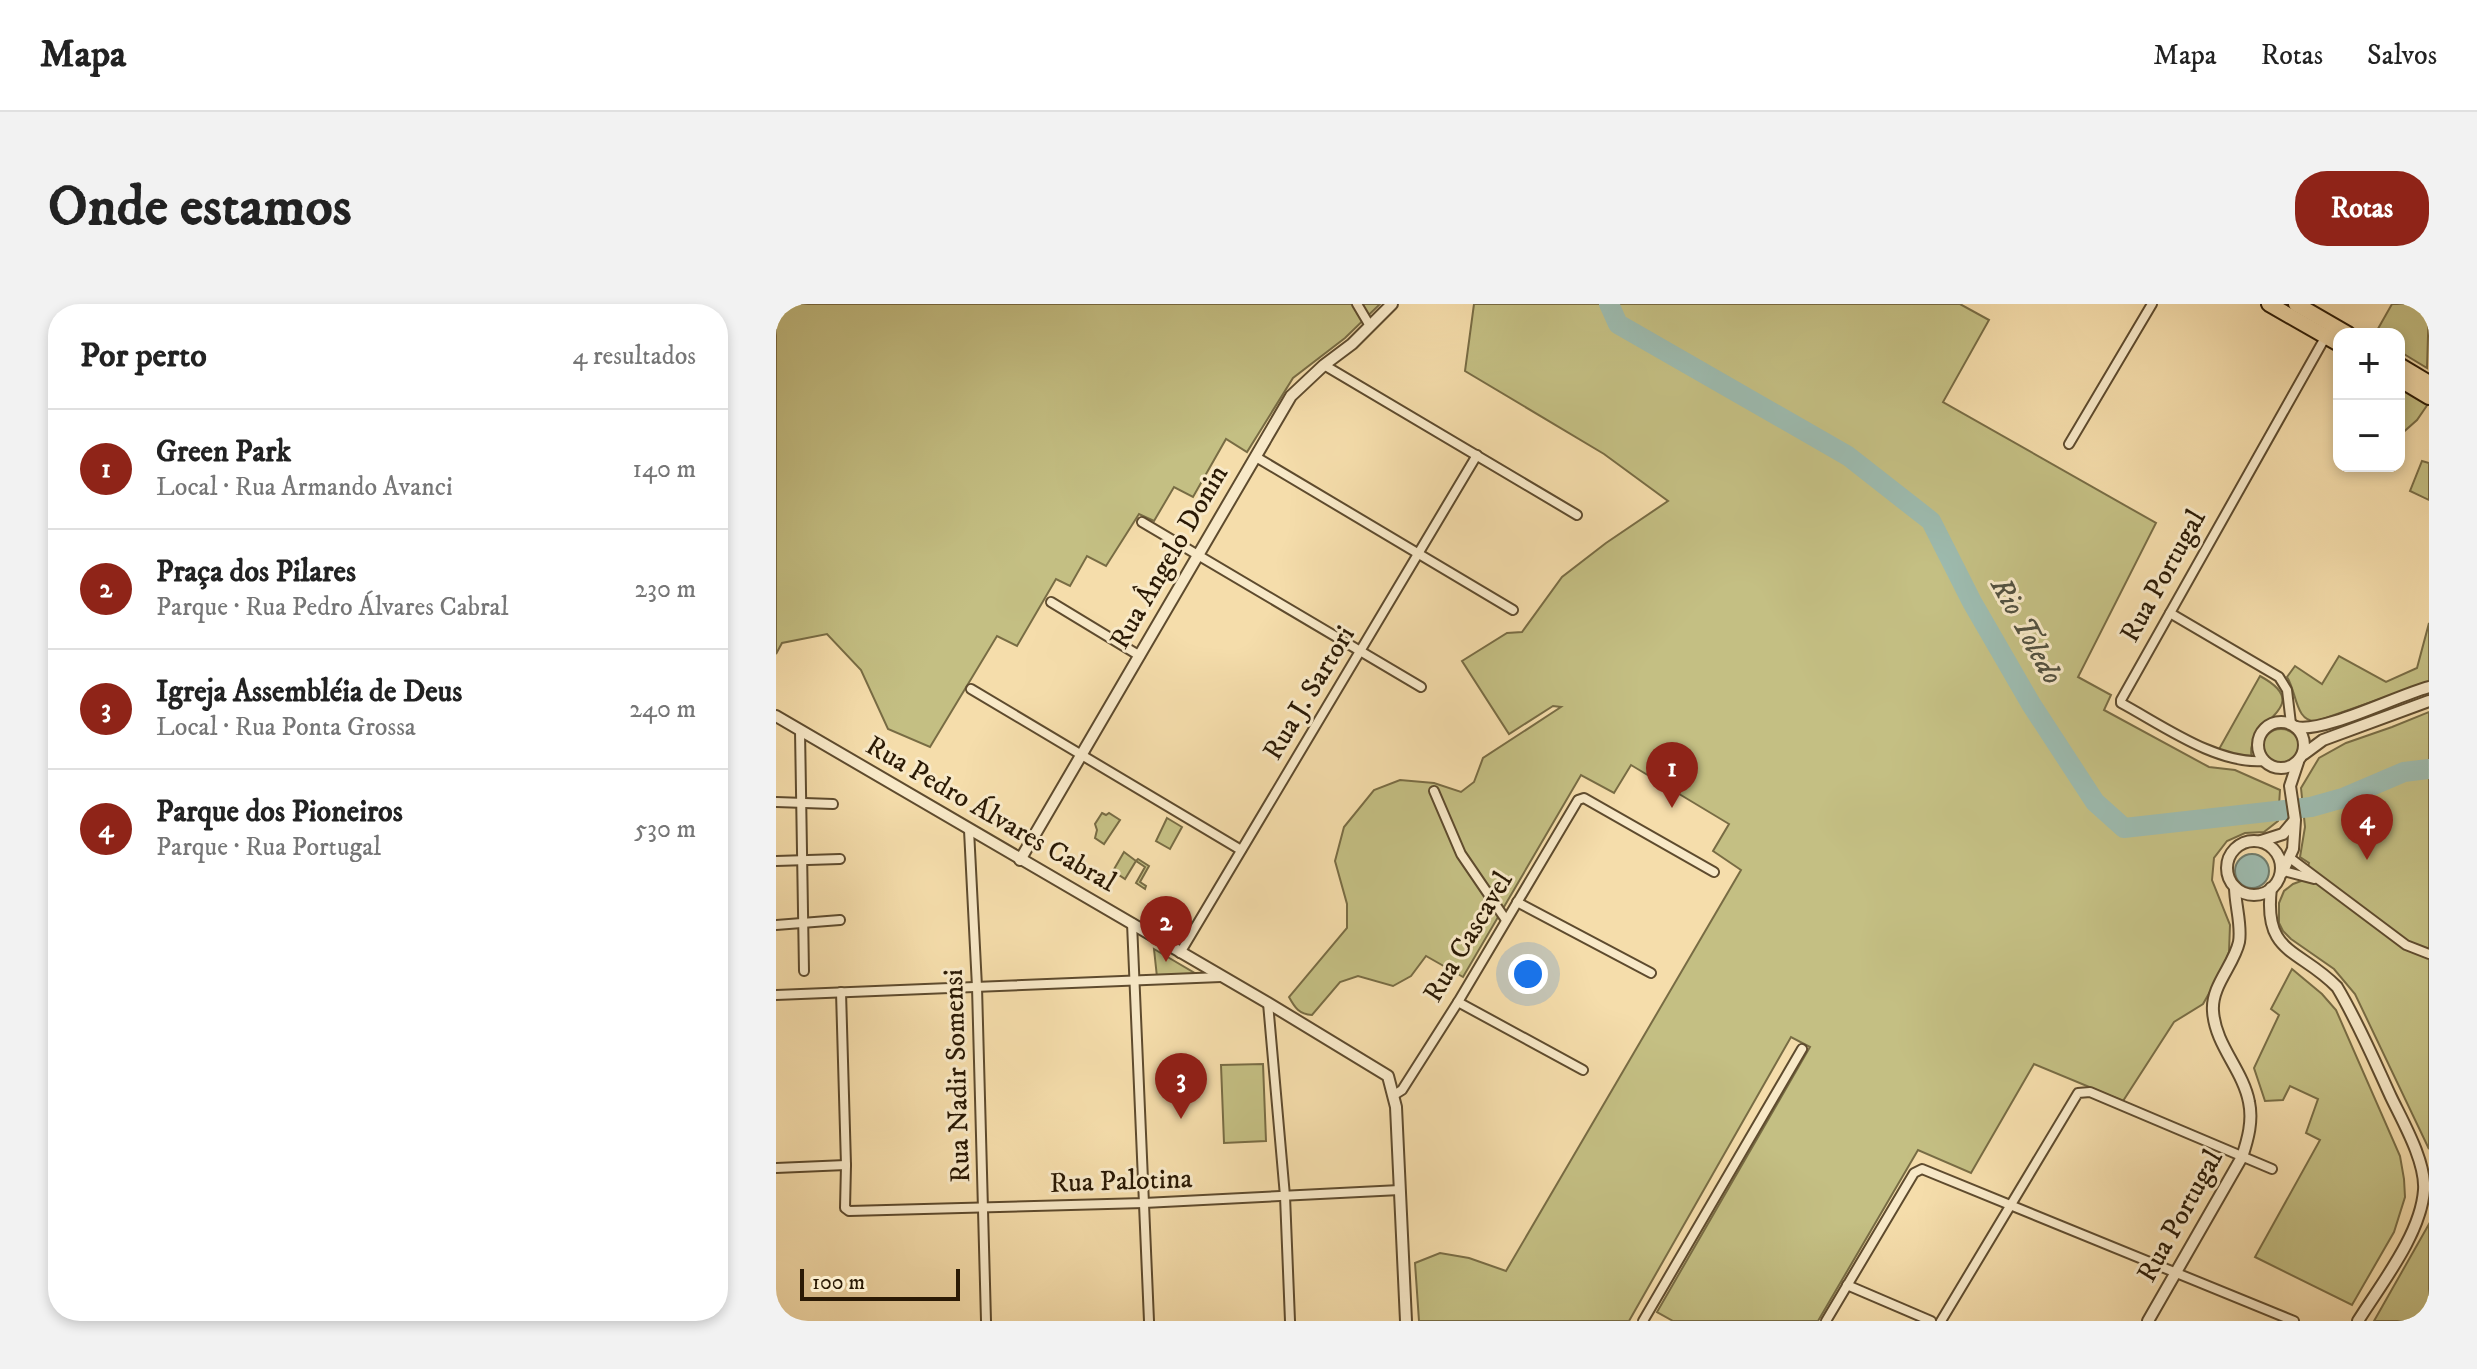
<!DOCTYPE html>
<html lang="pt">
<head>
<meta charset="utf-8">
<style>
  body { margin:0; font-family:"IM FELL DW Pica",serif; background:#f2f2f2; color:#222 }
  .controls { position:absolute; right:24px; top:24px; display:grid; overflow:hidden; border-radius:16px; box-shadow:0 4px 12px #0003 }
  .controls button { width:72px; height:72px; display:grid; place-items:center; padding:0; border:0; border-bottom:2px solid #e0e0e0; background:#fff; color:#222; font:40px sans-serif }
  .scale { position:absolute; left:24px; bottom:20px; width:160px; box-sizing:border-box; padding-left:8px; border:4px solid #2b1a05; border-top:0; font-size:22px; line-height:28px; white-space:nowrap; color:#2b1a05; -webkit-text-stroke:6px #f8e9c8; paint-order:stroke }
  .you { position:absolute; left:752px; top:670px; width:28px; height:28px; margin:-20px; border:6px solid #fff; border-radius:50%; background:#1a73e8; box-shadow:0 0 0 12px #1a73e833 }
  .badge { display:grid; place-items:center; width:52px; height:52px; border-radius:50%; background:#8f2418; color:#fff; font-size:26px; font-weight:700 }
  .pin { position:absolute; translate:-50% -66px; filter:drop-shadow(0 2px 4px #0008) }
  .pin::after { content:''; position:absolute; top:42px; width:28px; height:24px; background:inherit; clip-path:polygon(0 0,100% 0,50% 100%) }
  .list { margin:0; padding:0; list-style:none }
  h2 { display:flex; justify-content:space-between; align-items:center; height:104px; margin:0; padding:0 32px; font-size:34px }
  h2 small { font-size:26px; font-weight:400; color:#767676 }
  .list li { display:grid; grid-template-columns:52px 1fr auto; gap:24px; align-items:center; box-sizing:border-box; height:120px; padding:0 32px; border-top:2px solid #e0e0e0 }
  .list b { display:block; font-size:30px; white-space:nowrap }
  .list p { margin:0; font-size:26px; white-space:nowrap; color:#767676 }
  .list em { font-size:26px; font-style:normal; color:#767676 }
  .map { position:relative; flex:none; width:1653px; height:1017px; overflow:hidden; border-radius:32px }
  header { display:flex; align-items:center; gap:48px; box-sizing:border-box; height:112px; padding:0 40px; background:#fff; border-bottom:2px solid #e0e0e0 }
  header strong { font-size:38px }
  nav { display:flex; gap:44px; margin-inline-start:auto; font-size:28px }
  .intro { display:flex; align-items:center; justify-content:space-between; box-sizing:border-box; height:192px; padding:0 48px }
  h1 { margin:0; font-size:56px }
  .button { padding:20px 36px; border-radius:32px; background:#8f2418; color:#fff; font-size:28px; font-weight:700 }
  main { display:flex; gap:48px; padding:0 48px }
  aside { flex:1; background:#fff; border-radius:32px; box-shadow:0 4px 12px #0003 }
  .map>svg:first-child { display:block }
</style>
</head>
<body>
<header>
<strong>Mapa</strong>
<nav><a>Mapa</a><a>Rotas</a><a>Salvos</a></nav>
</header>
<div class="intro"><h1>Onde estamos</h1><a class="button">Rotas</a></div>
<main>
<aside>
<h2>Por perto<small>4 resultados</small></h2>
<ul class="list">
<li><span class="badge">1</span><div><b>Green Park</b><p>Local · Rua Armando Avanci</p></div><em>140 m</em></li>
<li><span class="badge">2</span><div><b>Praça dos Pilares</b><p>Parque · Rua Pedro Álvares Cabral</p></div><em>230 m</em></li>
<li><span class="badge">3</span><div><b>Igreja Assembléia de Deus</b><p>Local · Rua Ponta Grossa</p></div><em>240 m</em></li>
<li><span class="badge">4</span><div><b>Parque dos Pioneiros</b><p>Parque · Rua Portugal</p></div><em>530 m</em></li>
</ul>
</aside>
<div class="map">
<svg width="1653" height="1017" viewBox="0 0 1653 1017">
  <rect width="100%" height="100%" fill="#f5ddab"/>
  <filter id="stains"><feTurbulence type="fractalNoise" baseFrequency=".0025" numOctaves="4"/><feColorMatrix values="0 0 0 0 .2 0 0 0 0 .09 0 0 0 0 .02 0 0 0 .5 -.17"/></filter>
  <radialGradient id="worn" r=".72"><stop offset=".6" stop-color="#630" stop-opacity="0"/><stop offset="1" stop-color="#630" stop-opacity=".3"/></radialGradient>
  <g fill="#c4bf83" stroke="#786c44" stroke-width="2">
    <path d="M 0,0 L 604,0 L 569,34 L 517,74 L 471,148 L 450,135 L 417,193 L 398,183 L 378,217 L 363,210 L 330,262 L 311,252 L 294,282 L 280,275 L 241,342 L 221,332 L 154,443 L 112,425 L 85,366 L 51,330 L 6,339 L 0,350 Z"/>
    <path d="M 698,0 L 1184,0 L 1213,16 L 1167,98 L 1380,219 L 1302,373 L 1335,391 L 1328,406 L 1433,463 L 1459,466 L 1504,486 L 1502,517 L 1488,528 L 1469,529 L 1451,537 L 1438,554 L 1436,576 L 1454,621 L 1453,648 L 1444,670 L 1427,700 L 1398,718 L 1347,797 L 1258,760 L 1195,869 L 1142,846 L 1042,1017 L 897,1017 L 881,1008 L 1034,743 L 1015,733 L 853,1017 L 643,1017 L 639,959 L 664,949 L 693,954 L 730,967 L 965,566 L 937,547 L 953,520 L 855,461 L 838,489 L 805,471 L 687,673 L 650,652 L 635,672 L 617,682 L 582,672 L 564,678 L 536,711 C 523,710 519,704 513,693 L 571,624 L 571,600 L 559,557 L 568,523 L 598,486 L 624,476 L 658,479 L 685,488 L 698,478 L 707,454 L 785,403 L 777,402 L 733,430 L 686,357 L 731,329 L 746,328 L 786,273 L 830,239 L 892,197 L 828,150 L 689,67 Z"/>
    <path d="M 1616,0 L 1653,0 L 1651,64 L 1623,47 L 1623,30 L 1599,30 Z"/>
    <path d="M 1623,83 L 1652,100 L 1641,116 L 1623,132 Z"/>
    <path d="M 1646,157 L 1653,159 L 1653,196 L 1634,187 Z"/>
    <path d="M 1653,319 L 1653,378 L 1541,417 C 1519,419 1521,388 1511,373 L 1519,362 L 1546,380 L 1563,352 L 1610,378 L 1641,364 Z"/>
    <path d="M 1484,372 C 1543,404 1466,417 1476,454 L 1442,447 Z"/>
    <path d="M 1653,408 L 1653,845 L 1579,690 L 1558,665 L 1515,635 L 1507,627 L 1503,619 L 1503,599 L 1508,587 L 1517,580 L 1528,576 L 1533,559 L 1524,553 L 1529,523 L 1525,484 L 1543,454 L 1570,439 L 1616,423 Z"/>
    <circle cx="1505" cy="444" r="19"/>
    <path d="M 326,509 L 330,511 L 333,509 L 344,516 L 328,540 L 319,534 L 321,526 L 319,520 Z"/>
    <path d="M 391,514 L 406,523 L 394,545 L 380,537 Z"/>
    <path d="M 348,548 L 360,557 L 362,555 L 373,562 L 364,578 L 370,582 L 369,585 L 360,579 L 369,563 L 360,557 L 349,575 L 337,567 Z"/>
    <path d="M 378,645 L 422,671 L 381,673 Z"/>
    <path d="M 1516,665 L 1546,690 L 1560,706 L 1624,852 L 1628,875 L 1629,893 L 1618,928 L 1576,1001 L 1479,953 L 1544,836 L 1530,829 L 1542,795 L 1514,782 L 1507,796 L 1489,797 L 1478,764 L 1503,711 L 1495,705 Z"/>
    <path d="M 487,760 L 490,837 L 448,839 L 445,761 Z"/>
    <path d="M 1653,920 L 1653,1017 L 1598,1017 Z"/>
  </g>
  <circle fill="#9dbbaf" stroke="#6f7b6b" stroke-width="2" cx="1476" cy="567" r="17"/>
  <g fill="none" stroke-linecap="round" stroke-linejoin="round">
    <path stroke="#9dbbaf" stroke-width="20" d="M 833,0 L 842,20 L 1072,152 L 1155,217 L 1196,298 L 1255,400 L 1319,498 L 1348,524 L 1535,503 L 1567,494 L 1628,468 L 1653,465"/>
    <defs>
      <g id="minor">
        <path d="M 581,0 L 594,22"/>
        <path d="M 548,61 L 801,211"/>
        <path d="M 1293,140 L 1376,0"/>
        <path d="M 480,153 L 737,306"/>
        <path d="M 366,218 L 645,383"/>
        <path d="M 275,298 L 364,352"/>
        <path d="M 1394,309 L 1503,373 L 1511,386 L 1515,420"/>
        <path d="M 195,385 L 465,546"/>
        <path d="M 24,427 L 28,667"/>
        <path d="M 1488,457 C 1441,461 1386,421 1345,399 L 1345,396 L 1550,32"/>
        <path d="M 658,487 L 685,550 L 730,616"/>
        <path d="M 0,498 L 57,500"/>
        <path d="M 193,526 L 201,683 L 210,1017"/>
        <path d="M 1514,554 L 1630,641 L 1653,650"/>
        <path d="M 0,557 L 64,555"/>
        <path d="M 1508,567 L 1538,575"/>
        <path d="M 741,598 L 875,669"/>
        <path d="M 356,619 L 373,1017"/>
        <path d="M 0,621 L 64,616"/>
        <path d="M 404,649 L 701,151"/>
        <path d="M 65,688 L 70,861 L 69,904 L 73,907 L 368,899 L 624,886"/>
        <path d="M 0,691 L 445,673"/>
        <path d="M 682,698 L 807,766"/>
        <path d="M 492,699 L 509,892 L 514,1017"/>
        <path d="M 618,791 L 626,786 L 682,698 L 802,496 L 808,494 L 938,568"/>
        <path d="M 0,864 L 70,861"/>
        <path d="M 1071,981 L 1155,1017"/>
        <path d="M 867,1017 L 1026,745"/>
        <path d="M 1050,1017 L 1138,869 L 1146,865 L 1518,1017"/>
        <path d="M 1165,1017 L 1302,789 L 1314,788 L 1496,865"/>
      </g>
      <g id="tertiary">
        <path d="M 0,412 L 492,699 L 612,772 L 620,803 L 630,1017"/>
        <circle cx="1505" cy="441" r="23"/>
        <path d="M 1520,423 C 1548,429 1622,391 1653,383"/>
        <path d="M 1528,450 L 1547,436 L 1653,397"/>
        <path d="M 1485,537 L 1507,530 L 1518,517"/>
        <circle cx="1478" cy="564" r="27"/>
        <path d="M 244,556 L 515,92 L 548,61 L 576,40 L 616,0"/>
        <path d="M 1506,569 L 1517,545 L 1519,516 L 1514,482 L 1522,458"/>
        <path d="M 1495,584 C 1487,651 1523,644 1561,683 C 1582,718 1598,756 1615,793 C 1627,818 1650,858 1648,886 C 1645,930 1605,980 1582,1017"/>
        <path d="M 1372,1017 L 1466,853 C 1472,835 1477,817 1473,798 C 1467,766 1439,741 1437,707 C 1435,682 1458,661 1463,638 C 1466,621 1459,601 1459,583"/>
      </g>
      <g id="primary">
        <path d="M 1493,0 L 1563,40"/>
        <path d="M 1520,0 L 1572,30"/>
        <path d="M 1623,61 L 1653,79"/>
        <path d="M 1623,75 L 1653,93"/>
      </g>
    </defs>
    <use href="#minor" stroke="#5e4b2e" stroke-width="12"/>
    <use href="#tertiary" stroke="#5e4b2e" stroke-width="14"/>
    <use href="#primary" stroke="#2b1a05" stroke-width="18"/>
    <use href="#minor" stroke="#f8e9c8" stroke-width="8"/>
    <use href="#tertiary" stroke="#f8e9c8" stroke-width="10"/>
    <use href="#primary" stroke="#f5ddab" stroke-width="14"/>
  </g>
  <g text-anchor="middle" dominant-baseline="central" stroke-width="6" stroke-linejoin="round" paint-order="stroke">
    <g font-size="28" fill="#2b1a05" stroke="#f8e9c8">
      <text transform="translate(393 253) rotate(-60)">Rua Ângelo Donin</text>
      <text transform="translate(1387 272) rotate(-61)">Rua Portugal</text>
      <text transform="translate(533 389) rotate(-59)">Rua J. Sartori</text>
      <text transform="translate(215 510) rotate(30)">Rua Pedro Álvares Cabral</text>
      <text transform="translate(692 633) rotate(-59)">Rua Cascavel</text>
      <text transform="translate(181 772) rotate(-92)">Rua Nadir Somensi</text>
      <text transform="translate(345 877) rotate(-2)">Rua Palotina</text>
      <text transform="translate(1404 912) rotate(-61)">Rua Portugal</text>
    </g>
    <g font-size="30" font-style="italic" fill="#535240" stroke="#f8e9c8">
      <text transform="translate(1250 327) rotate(61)">Rio Toledo</text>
    </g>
  </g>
  <rect width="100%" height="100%" filter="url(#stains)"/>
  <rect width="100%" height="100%" fill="url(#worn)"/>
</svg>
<div class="controls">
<button>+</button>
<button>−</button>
</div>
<div class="scale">100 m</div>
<div class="you"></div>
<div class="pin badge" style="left:896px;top:504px">1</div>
<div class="pin badge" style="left:390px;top:658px">2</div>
<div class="pin badge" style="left:405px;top:815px">3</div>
<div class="pin badge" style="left:1591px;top:556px">4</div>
</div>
</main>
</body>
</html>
